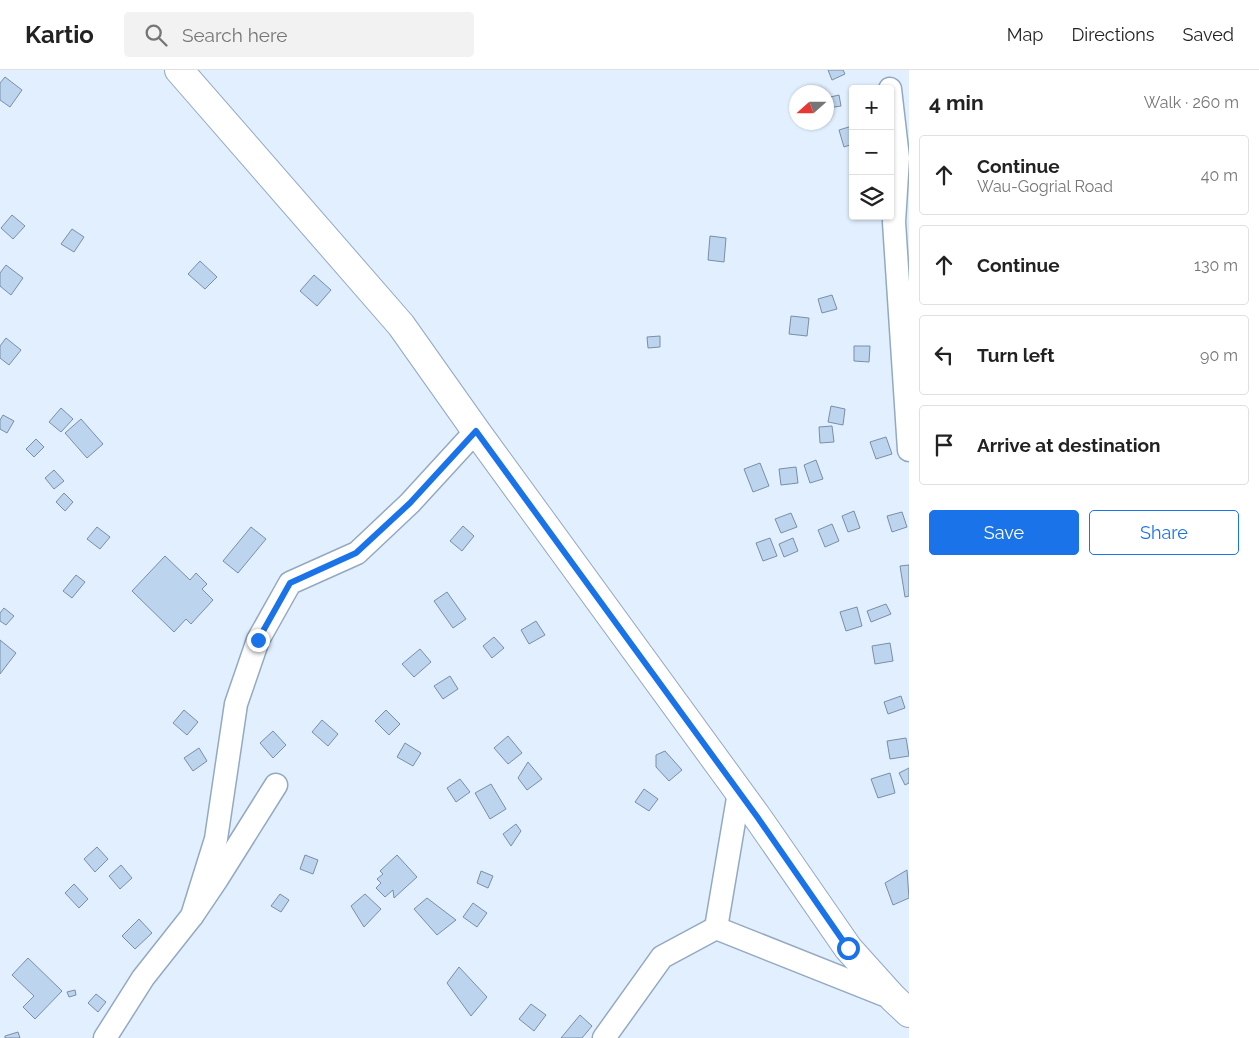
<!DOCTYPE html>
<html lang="en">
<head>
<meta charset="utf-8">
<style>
  body { margin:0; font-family:Raleway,sans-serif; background:#f2f2f2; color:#222 }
  .controls { position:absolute; right:15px; top:15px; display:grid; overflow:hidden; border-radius:5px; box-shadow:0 1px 4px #0004 }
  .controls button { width:45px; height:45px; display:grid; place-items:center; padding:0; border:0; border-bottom:1px solid #e0e0e0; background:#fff; color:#222; font:25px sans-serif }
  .compass { position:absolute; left:789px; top:15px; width:45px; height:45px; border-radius:50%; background:#fff; box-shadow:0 1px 4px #0004; rotate:249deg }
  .stop { position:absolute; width:15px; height:15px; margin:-11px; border:4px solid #1a73e8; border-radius:50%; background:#fff }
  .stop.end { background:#1a73e8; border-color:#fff; box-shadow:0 1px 5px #0008 }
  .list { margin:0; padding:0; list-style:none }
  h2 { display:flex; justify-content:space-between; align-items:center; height:65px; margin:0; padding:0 20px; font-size:21px }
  h2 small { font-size:16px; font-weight:400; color:#767676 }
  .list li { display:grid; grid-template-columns:32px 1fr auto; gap:15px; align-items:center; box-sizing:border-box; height:80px; margin:0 10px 10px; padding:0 10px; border:1px solid #e0e0e0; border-radius:5px }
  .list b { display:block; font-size:19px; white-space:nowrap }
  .list p { margin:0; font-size:16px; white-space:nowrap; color:#767676 }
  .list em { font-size:16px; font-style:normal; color:#767676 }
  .actions { display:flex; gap:10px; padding:15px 20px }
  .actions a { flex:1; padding:11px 0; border:1px solid #1a73e8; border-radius:5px; text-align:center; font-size:18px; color:#1a73e8 }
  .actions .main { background:#1a73e8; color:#fff }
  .icon { flex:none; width:28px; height:28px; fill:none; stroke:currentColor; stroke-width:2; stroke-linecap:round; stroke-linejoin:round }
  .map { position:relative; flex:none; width:909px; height:968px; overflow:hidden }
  header { display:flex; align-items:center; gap:30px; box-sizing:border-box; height:70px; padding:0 25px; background:#fff; border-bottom:1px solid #e0e0e0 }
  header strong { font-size:24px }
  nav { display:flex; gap:28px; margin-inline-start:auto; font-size:18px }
  .search { width:350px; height:45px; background:#f2f2f2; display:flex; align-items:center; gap:12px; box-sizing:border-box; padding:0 18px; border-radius:5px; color:#767676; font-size:19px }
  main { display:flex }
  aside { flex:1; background:#fff }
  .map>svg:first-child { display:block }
</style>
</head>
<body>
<header>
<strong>Kartio</strong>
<div class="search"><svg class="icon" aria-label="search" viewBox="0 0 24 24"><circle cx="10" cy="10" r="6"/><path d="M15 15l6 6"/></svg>Search here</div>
<nav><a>Map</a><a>Directions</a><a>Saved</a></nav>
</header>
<main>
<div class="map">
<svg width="909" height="968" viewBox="0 0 909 968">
  <rect width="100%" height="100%" fill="#e1efff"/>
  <g fill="#bdd4ee" stroke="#798fa7">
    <path d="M 828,0 L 843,0 L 845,4 L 832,10 Z"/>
    <path d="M 5,7 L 22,20 L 10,37 L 0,30 L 0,13 Z"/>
    <path d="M 839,25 L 841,36 L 828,38 L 826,28 Z"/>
    <path d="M 852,56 L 853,74 L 844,77 L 839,60 Z"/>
    <path d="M 12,145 L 25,156 L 13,169 L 1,158 Z"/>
    <path d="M 72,159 L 84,167 L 74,182 L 61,174 Z"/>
    <path d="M 710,166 L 726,168 L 724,192 L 708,190 Z"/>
    <path d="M 200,191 L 217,207 L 205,219 L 188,204 Z"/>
    <path d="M 6,195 L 23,208 L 11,225 L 0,216 L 0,203 Z"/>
    <path d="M 314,205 L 331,220 L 317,236 L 300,221 Z"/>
    <path d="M 832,225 L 837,239 L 822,243 L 818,229 Z"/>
    <path d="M 791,246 L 809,248 L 807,266 L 789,264 Z"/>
    <path d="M 660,266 L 660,277 L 648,278 L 647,267 Z"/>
    <path d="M 6,268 L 21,280 L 9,295 L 0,288 L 0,276 Z"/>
    <path d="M 854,276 L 870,276 L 869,292 L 854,291 Z"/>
    <path d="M 831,336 L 845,339 L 843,355 L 828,352 Z"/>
    <path d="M 61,338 L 73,349 L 61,362 L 49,352 Z"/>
    <path d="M 3,345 L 14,351 L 7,363 L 0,359 L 0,350 Z"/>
    <path d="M 81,349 L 103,374 L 87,388 L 65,363 Z"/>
    <path d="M 832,356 L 834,372 L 820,373 L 819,357 Z"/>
    <path d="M 886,367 L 892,384 L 876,389 L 870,372 Z"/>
    <path d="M 36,369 L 44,377 L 34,387 L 26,379 Z"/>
    <path d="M 816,390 L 823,409 L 810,413 L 804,395 Z"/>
    <path d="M 760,393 L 769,416 L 753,422 L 744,399 Z"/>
    <path d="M 796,397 L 798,413 L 781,415 L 779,399 Z"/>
    <path d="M 54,400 L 64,411 L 54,419 L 45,408 Z"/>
    <path d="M 64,423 L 73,432 L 65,441 L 56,432 Z"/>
    <path d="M 854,441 L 860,458 L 848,462 L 842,446 Z"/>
    <path d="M 902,442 L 907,457 L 892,462 L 887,446 Z"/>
    <path d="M 791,443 L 797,457 L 781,463 L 775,449 Z"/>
    <path d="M 832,454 L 839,471 L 825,477 L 818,460 Z"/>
    <path d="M 463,456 L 474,466 L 462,481 L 450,471 Z"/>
    <path d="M 97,457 L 110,467 L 100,479 L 87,469 Z"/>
    <path d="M 251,457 L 266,469 L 238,503 L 223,491 Z"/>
    <path d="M 770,468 L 777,486 L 763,491 L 756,473 Z"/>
    <path d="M 793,468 L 798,481 L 784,487 L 779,474 Z"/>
    <path d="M 165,486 L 190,510 L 196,503 L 207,514 L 202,519 L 213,530 L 191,554 L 186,549 L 174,562 L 132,521 Z"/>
    <path d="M 909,495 L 909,526 L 905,527 L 900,496 Z"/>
    <path d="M 76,505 L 85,512 L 72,528 L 63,521 Z"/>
    <path d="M 447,522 L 466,549 L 453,558 L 434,531 Z"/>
    <path d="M 886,534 L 891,544 L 871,552 L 867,541 Z"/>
    <path d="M 857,537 L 862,556 L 846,561 L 840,542 Z"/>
    <path d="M 4,538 L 14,546 L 6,555 L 0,551 L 0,543 Z"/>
    <path d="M 536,551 L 545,565 L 529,574 L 521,560 Z"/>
    <path d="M 494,567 L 504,578 L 492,588 L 483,576 Z"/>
    <path d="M 0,570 L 16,583 L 0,604 Z"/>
    <path d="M 890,573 L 893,591 L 875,594 L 872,576 Z"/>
    <path d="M 420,579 L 431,592 L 414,607 L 402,594 Z"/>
    <path d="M 450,606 L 458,619 L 443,629 L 434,616 Z"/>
    <path d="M 901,626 L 905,638 L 888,644 L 884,632 Z"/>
    <path d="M 184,640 L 198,652 L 187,665 L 173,653 Z"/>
    <path d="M 386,640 L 400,654 L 389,665 L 375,651 Z"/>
    <path d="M 322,650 L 338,664 L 328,676 L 312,662 Z"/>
    <path d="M 273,661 L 286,675 L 273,688 L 260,673 Z"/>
    <path d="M 508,666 L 522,683 L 508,694 L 494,678 Z"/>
    <path d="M 906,668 L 909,686 L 890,689 L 887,671 Z"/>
    <path d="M 405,673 L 421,683 L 413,696 L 397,687 Z"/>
    <path d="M 199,678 L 207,691 L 193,701 L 184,688 Z"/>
    <path d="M 665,681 L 682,700 L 669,711 L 656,697 L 656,685 Z"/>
    <path d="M 528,692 L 542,709 L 527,720 L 518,708 Z"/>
    <path d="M 909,698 L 909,713 L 905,715 L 899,703 Z"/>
    <path d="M 890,703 L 895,723 L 878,728 L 871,709 Z"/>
    <path d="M 460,709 L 470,722 L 456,732 L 447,718 Z"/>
    <path d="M 491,714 L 506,739 L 490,749 L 475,723 Z"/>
    <path d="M 644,719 L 658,729 L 649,741 L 635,732 Z"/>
    <path d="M 516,754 L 521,761 L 511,776 L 503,764 Z"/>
    <path d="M 97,777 L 108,789 L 95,802 L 84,789 Z"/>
    <path d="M 305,785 L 318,790 L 313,804 L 300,799 Z"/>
    <path d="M 397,785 L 417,807 L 394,828 L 393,820 L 385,827 L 376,818 L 381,813 L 377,809 L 383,804 L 380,801 Z"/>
    <path d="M 121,795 L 132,808 L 120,819 L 109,806 Z"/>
    <path d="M 907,800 L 909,828 L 893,835 L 885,813 Z"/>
    <path d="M 481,801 L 493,806 L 488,818 L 477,813 Z"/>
    <path d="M 74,814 L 88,829 L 79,838 L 65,823 Z"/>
    <path d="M 280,824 L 289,830 L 281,842 L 271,836 Z"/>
    <path d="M 365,824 L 381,839 L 364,857 L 351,836 Z"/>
    <path d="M 427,828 L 456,850 L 437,865 L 414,839 Z"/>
    <path d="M 473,833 L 487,843 L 477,857 L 463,847 Z"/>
    <path d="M 139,849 L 152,863 L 135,879 L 122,866 Z"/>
    <path d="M 28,888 L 62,921 L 35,949 L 23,937 L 34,926 L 12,905 Z"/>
    <path d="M 459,897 L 487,927 L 471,946 L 447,913 Z"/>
    <path d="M 75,920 L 76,925 L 69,927 L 67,922 Z"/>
    <path d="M 96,924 L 106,932 L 98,942 L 88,933 Z"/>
    <path d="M 531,934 L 546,945 L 534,961 L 519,949 Z"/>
    <path d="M 580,945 L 592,956 L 582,968 L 561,968 Z"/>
    <path d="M 18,962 L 20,968 L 5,968 L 5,966 Z"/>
  </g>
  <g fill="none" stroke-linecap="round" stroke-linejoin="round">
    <defs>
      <g id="street">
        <path d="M 890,19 L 898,88 L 894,152 L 909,380"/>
        <path d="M 192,846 L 216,769 L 236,634 L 258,570 L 290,513 L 357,483 L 410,433 L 476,361"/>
        <path d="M 716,858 L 739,722"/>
        <path d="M 105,968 L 143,908 L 192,846 L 217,809 L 276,715"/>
        <path d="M 604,968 L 662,887 L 716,858 L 892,928"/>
      </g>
      <path id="primary" d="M 179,0 L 401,255 L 476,361 L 758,748 L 848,878 L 893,928 L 909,943"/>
    </defs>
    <use href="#street" stroke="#93a9c2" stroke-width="25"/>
    <use href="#primary" stroke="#93a9c2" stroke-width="30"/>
    <use href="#street" stroke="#fff" stroke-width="22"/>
    <use href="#primary" stroke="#fff" stroke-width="28"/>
  </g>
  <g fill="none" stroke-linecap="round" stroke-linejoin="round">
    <path stroke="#1a73e8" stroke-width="6" d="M 258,570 L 290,513 L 356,483 L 410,433 L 476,361 L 758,748 L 848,878"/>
  </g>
</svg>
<div class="controls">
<button>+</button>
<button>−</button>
<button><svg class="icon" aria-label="layers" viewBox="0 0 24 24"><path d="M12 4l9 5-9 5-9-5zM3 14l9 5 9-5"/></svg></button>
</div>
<svg class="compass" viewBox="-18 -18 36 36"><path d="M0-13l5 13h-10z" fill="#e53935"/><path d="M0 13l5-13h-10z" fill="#767676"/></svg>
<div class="stop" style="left:848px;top:878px"></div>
<div class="stop end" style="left:258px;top:570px"></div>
</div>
<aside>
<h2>4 min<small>Walk · 260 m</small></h2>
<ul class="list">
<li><svg class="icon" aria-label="ahead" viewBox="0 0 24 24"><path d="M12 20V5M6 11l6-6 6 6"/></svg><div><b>Continue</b><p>Wau-Gogrial Road</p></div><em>40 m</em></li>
<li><svg class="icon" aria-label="ahead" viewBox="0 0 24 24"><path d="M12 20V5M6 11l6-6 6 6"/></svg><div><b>Continue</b></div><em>130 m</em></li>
<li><svg class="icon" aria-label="left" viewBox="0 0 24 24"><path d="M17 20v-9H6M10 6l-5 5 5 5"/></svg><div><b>Turn left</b></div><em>90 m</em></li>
<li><svg class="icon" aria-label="arrive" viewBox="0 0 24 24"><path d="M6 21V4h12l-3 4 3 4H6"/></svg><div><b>Arrive at destination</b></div></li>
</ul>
<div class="actions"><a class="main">Save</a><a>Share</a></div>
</aside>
</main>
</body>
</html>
